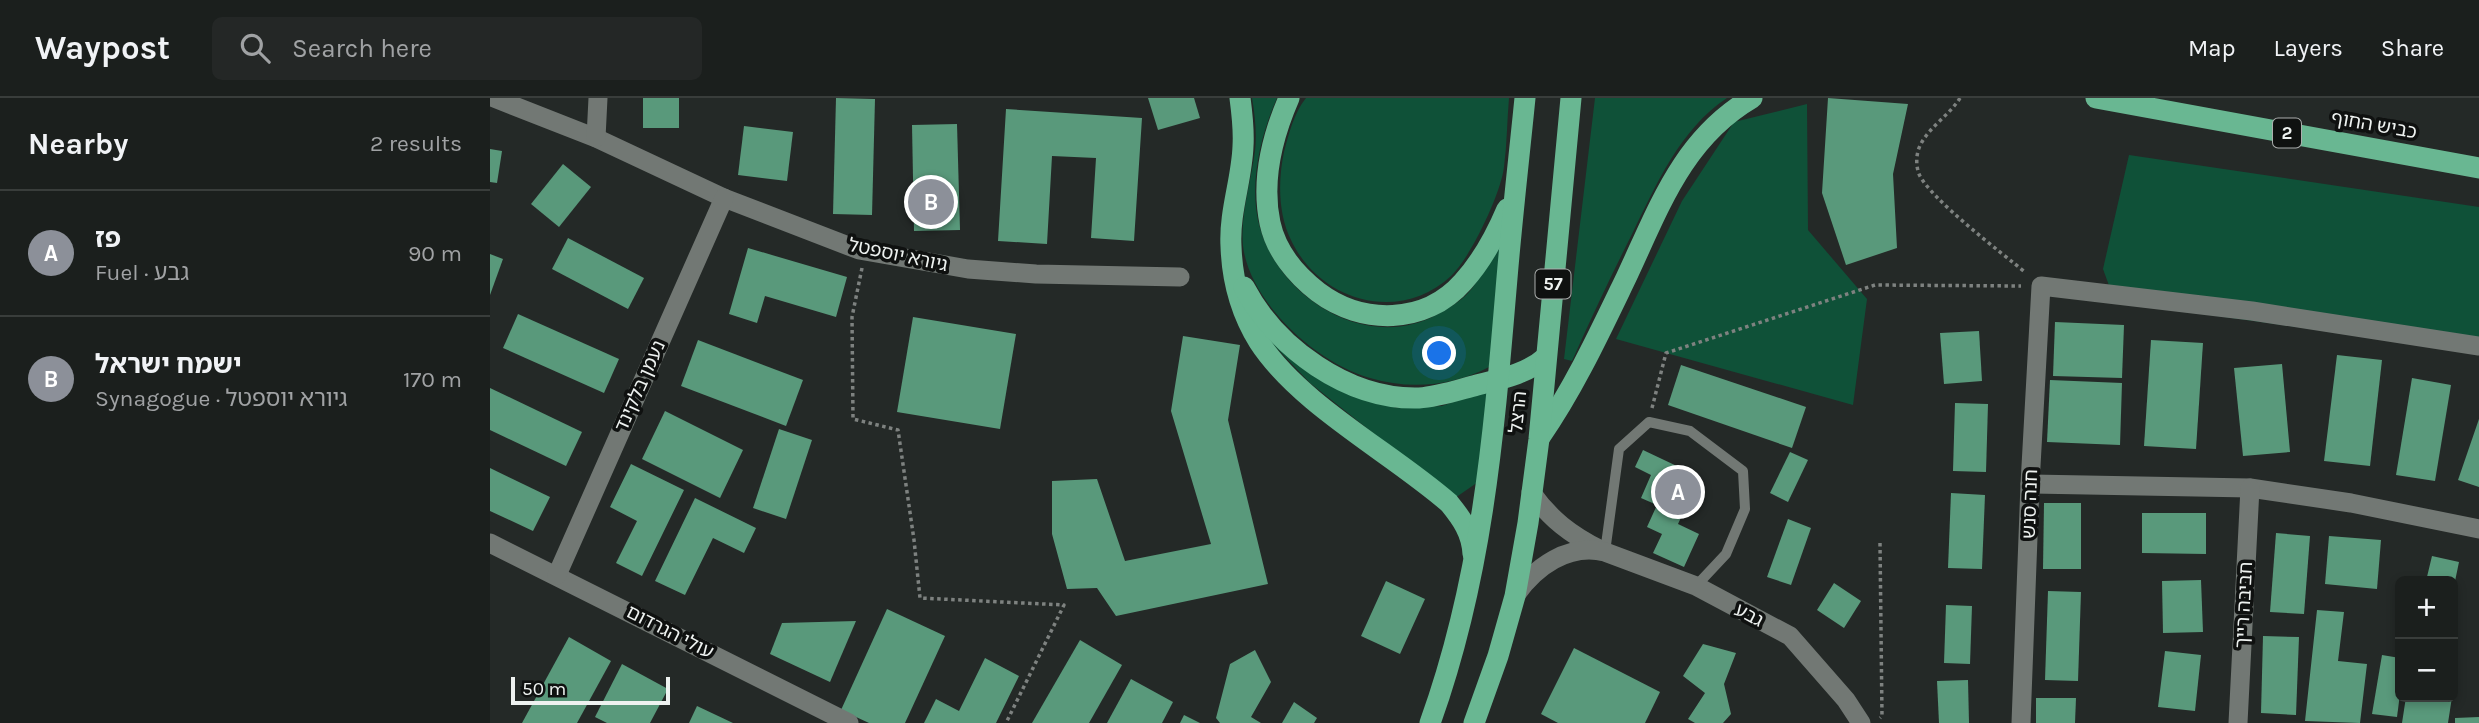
<!DOCTYPE html>
<html lang="en">
<head>
<meta charset="utf-8">
<style>
  body { margin:0; font-family:Karla,"Noto Sans Hebrew",sans-serif; background:#242726; color:#f1f3f6 }
  .controls { position:absolute; right:21px; bottom:21px; display:grid; overflow:hidden; border-radius:10px; box-shadow:0 4px 10px #0003 }
  .controls button { width:63px; height:63px; display:grid; place-items:center; padding:0; border:0; border-bottom:2px solid #393d3b; background:#1b1f1d; color:#f1f3f6; font:35px sans-serif }
  .scale { position:absolute; left:21px; bottom:18px; width:159px; box-sizing:border-box; padding-left:7px; border:4px solid #eef2f0; border-top:0; font-size:19px; line-height:24px; white-space:nowrap; color:#eef2f0; -webkit-text-stroke:5px #0f1110; paint-order:stroke }
  .you { position:absolute; left:950px; top:256px; width:24px; height:24px; margin:-18px; border:5px solid #fff; border-radius:50%; background:#1a73e8; box-shadow:0 0 0 10px #1a73e833 }
  .badge { display:grid; place-items:center; width:46px; height:46px; border-radius:50%; background:#8c9099; color:#fff; font-size:23px; font-weight:700 }
  .pin { position:absolute; translate:-50% -50%; border:4px solid #fff; box-shadow:0 2px 7px #0006 }
  .list { margin:0; padding:0; list-style:none }
  h2 { display:flex; justify-content:space-between; align-items:center; height:91px; margin:0; padding:0 28px; font-size:30px }
  h2 small { font-size:23px; font-weight:400; color:#a0a2a4 }
  .list li { display:grid; grid-template-columns:46px 1fr auto; gap:21px; align-items:center; box-sizing:border-box; height:126px; padding:0 28px; border-top:2px solid #393d3b }
  .list b { display:block; font-size:26px; white-space:nowrap }
  .list p { margin:0; font-size:23px; white-space:nowrap; color:#a0a2a4 }
  .list em { font-size:23px; font-style:normal; color:#a0a2a4 }
  .icon { flex:none; width:38px; height:38px; fill:none; stroke:currentColor; stroke-width:2; stroke-linecap:round; stroke-linejoin:round }
  .map { position:relative; flex:none; width:1989px; height:625px; overflow:hidden }
  header { display:flex; align-items:center; gap:42px; box-sizing:border-box; height:98px; padding:0 35px; background:#1b1f1d; border-bottom:2px solid #393d3b }
  header strong { font-size:33px }
  nav { display:flex; gap:38px; margin-inline-start:auto; font-size:24px }
  .search { width:490px; height:63px; background:#242726; display:flex; align-items:center; gap:18px; box-sizing:border-box; padding:0 24px; border-radius:10px; color:#a0a2a4; font-size:26px }
  main { display:flex }
  aside { flex:1; background:#1b1f1d }
  .map>svg:first-child { display:block }
</style>
</head>
<body>
<header>
<strong>Waypost</strong>
<div class="search"><svg class="icon" aria-label="search" viewBox="0 0 24 24"><circle cx="10" cy="10" r="6"/><path d="M15 15l6 6"/></svg>Search here</div>
<nav><a>Map</a><a>Layers</a><a>Share</a></nav>
</header>
<main>
<aside>
<h2>Nearby<small>2 results</small></h2>
<ul class="list">
<li><span class="badge">A</span><div><b>פז</b><p>Fuel · גבע</p></div><em>90 m</em></li>
<li><span class="badge">B</span><div><b>ישמח ישראל</b><p>Synagogue · גיורא יוספטל</p></div><em>170 m</em></li>
</ul>
</aside>
<div class="map">
<svg width="1989" height="625" viewBox="0 0 1989 625">
  <rect width="100%" height="100%" fill="#242927"/>
  <g fill="#0f5138">
    <path d="M 762,0 L 787,0 C 770,38 758,89 770,130 C 791,202 878,255 948,216 C 958,210 970,204 978,195 C 991,182 1003,148 1016,130 L 999,269 C 963,288 920,292 880,280 C 827,265 760,205 753,148 C 750,117 761,84 765,53 C 767,36 765,17 762,0 Z"/>
    <path d="M 816,0 L 1019,0 C 1017,23 1017,46 1014,69 C 1011,95 981,159 961,178 C 910,226 830,204 801,142 C 788,116 788,82 794,54 C 799,35 804,15 816,0 Z"/>
    <path d="M 1105,0 L 1237,0 C 1190,31 1166,87 1142,136 C 1121,178 1101,220 1082,263 L 1074,261 Z"/>
    <path d="M 1317,6 L 1318,132 L 1377,201 L 1363,307 L 1126,241 L 1192,103 L 1244,24 Z"/>
    <path d="M 1639,57 L 1989,109 L 1989,254 L 1625,204 L 1613,171 Z"/>
    <path d="M 777,240 L 854,294 L 907,310 L 952,308 L 1000,291 L 988,384 L 965,400 L 820,285 Z"/>
  </g>
  <g fill="#59997b">
    <rect x="153" y="0" width="36" height="30"/>
    <path d="M 346,0 L 385,1 L 382,117 L 343,116 Z"/>
    <path d="M 658,0 L 704,0 L 710,20 L 668,32 Z"/>
    <path d="M 1338,0 L 1418,6 L 1403,76 L 1407,150 L 1356,167 L 1332,95 Z"/>
    <path d="M 516,11 L 652,20 L 644,143 L 601,140 L 606,60 L 562,58 L 557,146 L 508,143 Z"/>
    <path d="M 467,26 L 470,132 L 424,133 L 422,27 Z"/>
    <path d="M 254,28 L 303,34 L 297,83 L 248,77 Z"/>
    <path d="M 0,51 L 12,53 L 7,85 L 0,84 Z"/>
    <path d="M 73,66 L 101,89 L 69,129 L 41,106 Z"/>
    <path d="M 78,140 L 154,180 L 138,211 L 62,171 Z"/>
    <path d="M 258,150 L 357,179 L 346,219 L 275,198 L 267,225 L 239,216 Z"/>
    <path d="M 0,156 L 13,161 L 0,197 Z"/>
    <path d="M 28,216 L 129,261 L 114,295 L 13,250 Z"/>
    <path d="M 423,219 L 526,236 L 510,331 L 407,314 Z"/>
    <path d="M 1565,224 L 1634,227 L 1632,280 L 1563,278 Z"/>
    <path d="M 1489,233 L 1492,283 L 1454,286 L 1450,235 Z"/>
    <path d="M 693,238 L 750,247 L 738,322 L 778,486 L 626,518 L 607,490 L 577,491 L 562,436 L 562,383 L 607,381 L 635,463 L 721,446 L 681,313 Z"/>
    <path d="M 208,242 L 313,282 L 296,328 L 191,288 Z"/>
    <path d="M 1661,242 L 1713,245 L 1706,351 L 1654,348 Z"/>
    <path d="M 1847,257 L 1892,262 L 1880,368 L 1834,363 Z"/>
    <path d="M 1792,266 L 1800,354 L 1753,358 L 1744,270 Z"/>
    <path d="M 1191,267 L 1316,309 L 1302,350 L 1178,307 Z"/>
    <path d="M 1922,280 L 1961,287 L 1945,383 L 1906,377 Z"/>
    <path d="M 1560,282 L 1632,285 L 1630,347 L 1557,344 Z"/>
    <path d="M 0,290 L 92,334 L 76,368 L 0,332 Z"/>
    <path d="M 1465,305 L 1498,306 L 1496,374 L 1463,373 Z"/>
    <path d="M 175,313 L 253,352 L 230,400 L 152,361 Z"/>
    <path d="M 1989,321 L 1989,389 L 1968,382 Z"/>
    <path d="M 289,331 L 322,342 L 296,421 L 263,410 Z"/>
    <path d="M 1153,352 L 1210,379 L 1188,426 L 1209,436 L 1194,469 L 1163,455 L 1172,436 L 1157,429 L 1167,407 L 1151,400 L 1161,377 L 1145,369 Z"/>
    <path d="M 1300,354 L 1318,362 L 1298,404 L 1280,395 Z"/>
    <path d="M 141,366 L 194,392 L 152,478 L 126,465 L 147,423 L 120,409 Z"/>
    <path d="M 0,370 L 60,399 L 43,433 L 0,413 Z"/>
    <path d="M 1461,395 L 1495,397 L 1492,471 L 1458,470 Z"/>
    <path d="M 205,400 L 266,430 L 254,455 L 223,440 L 195,497 L 165,483 Z"/>
    <path d="M 1554,405 L 1591,405 L 1591,471 L 1553,471 Z"/>
    <path d="M 1652,415 L 1716,415 L 1716,456 L 1652,455 Z"/>
    <path d="M 1298,421 L 1321,430 L 1301,487 L 1277,479 Z"/>
    <path d="M 1786,435 L 1820,438 L 1814,516 L 1780,514 Z"/>
    <path d="M 1839,438 L 1891,442 L 1887,491 L 1835,486 Z"/>
    <path d="M 1942,458 L 1969,464 L 1964,488 L 1963,483 L 1936,483 Z"/>
    <path d="M 1711,482 L 1713,534 L 1673,535 L 1672,483 Z"/>
    <path d="M 896,483 L 935,501 L 910,556 L 871,538 Z"/>
    <path d="M 1344,485 L 1371,503 L 1354,530 L 1327,512 Z"/>
    <path d="M 1558,493 L 1591,494 L 1588,583 L 1555,582 Z"/>
    <path d="M 1456,507 L 1482,508 L 1480,566 L 1454,565 Z"/>
    <path d="M 397,511 L 455,538 L 415,625 L 379,625 L 351,612 Z"/>
    <path d="M 1827,512 L 1854,514 L 1848,563 L 1877,566 L 1870,625 L 1815,623 Z"/>
    <path d="M 366,523 L 340,584 L 280,556 L 292,525 Z"/>
    <path d="M 1773,538 L 1809,539 L 1806,617 L 1771,615 Z"/>
    <path d="M 79,539 L 121,563 L 87,625 L 32,625 Z"/>
    <path d="M 590,542 L 632,567 L 599,625 L 542,625 Z"/>
    <path d="M 1213,546 L 1246,555 L 1234,586 L 1241,616 L 1233,625 L 1205,625 L 1198,621 L 1215,595 L 1193,578 Z"/>
    <path d="M 1084,550 L 1170,594 L 1155,625 L 1068,625 L 1051,616 Z"/>
    <path d="M 765,552 L 781,584 L 761,619 L 771,625 L 730,625 L 726,620 L 740,566 Z"/>
    <path d="M 1675,553 L 1711,557 L 1705,613 L 1668,609 Z"/>
    <path d="M 1892,557 L 1910,560 L 1910,596 L 1907,619 L 1882,616 Z"/>
    <path d="M 495,560 L 529,578 L 506,625 L 434,625 L 446,601 L 469,613 Z"/>
    <path d="M 132,566 L 178,591 L 160,625 L 117,625 L 105,619 Z"/>
    <path d="M 641,581 L 683,604 L 672,625 L 617,625 Z"/>
    <path d="M 1478,582 L 1479,625 L 1449,625 L 1447,583 Z"/>
    <path d="M 1916,599 L 1962,599 L 1958,625 L 1912,625 Z"/>
    <path d="M 1546,600 L 1586,600 L 1585,625 L 1546,625 Z"/>
    <path d="M 804,604 L 827,620 L 824,625 L 792,625 Z"/>
    <path d="M 207,608 L 243,625 L 199,625 Z"/>
    <path d="M 694,617 L 710,625 L 690,625 Z"/>
    <path d="M 1989,619 L 1989,625 L 1965,625 L 1965,620 Z"/>
  </g>
  <g fill="none" stroke-linecap="round" stroke-linejoin="round">
    <g stroke="#7e8280" stroke-width="3.5" stroke-dasharray="3.5 3.5" stroke-linecap="butt">
      <path d="M 1470,0 C 1459,18 1437,30 1429,50 C 1426,58 1426,68 1429,76 C 1440,101 1512,155 1536,175"/>
      <path d="M 372,170 L 362,219 L 363,321 L 408,332 L 424,442 L 430,500 L 574,507 L 516,625"/>
      <path d="M 1162,310 L 1176,255 L 1385,187 L 1531,188"/>
      <path d="M 1390,445 L 1392,618 L 1390,620"/>
    </g>
    <path stroke="#727874" stroke-width="10" d="M 1115,454 L 1129,351 L 1159,324 L 1200,333 L 1253,373 L 1255,411 L 1236,456 L 1206,488"/>
    <g stroke="#727874" stroke-width="19">
      <path d="M 4,0 L 106,40 L 234,100 L 369,152 L 478,171 L 546,176 L 690,179"/>
      <path d="M 106,40 L 108,0"/>
      <path d="M 1540,386 L 1760,390 L 1861,405 L 1989,431"/>
      <path d="M 1041,394 C 1060,421 1081,437 1111,452"/>
      <path d="M 0,445 L 359,625"/>
      <path d="M 67,477 L 234,100"/>
      <path d="M 1025,498 C 1045,469 1078,445 1115,454 L 1206,488 L 1300,538 L 1356,602 L 1371,625"/>
      <path d="M 1531,625 L 1540,386 L 1551,188 L 1762,213 L 1989,248"/>
      <path d="M 1748,625 L 1760,390"/>
    </g>
    <g stroke="#69b792" stroke-width="21">
      <path d="M 750,0 C 752,15 754,32 753,48 C 752,81 739,114 741,148 C 742,181 751,215 769,244 C 810,307 902,355 959,405 C 972,421 982,435 983,456"/>
      <path d="M 799,0 C 782,39 771,82 780,125 C 786,153 806,177 828,194 C 872,227 935,227 973,184 C 992,163 1006,137 1017,111"/>
      <path d="M 1606,0 L 1989,70"/>
      <path d="M 754,189 C 786,250 858,302 929,300 C 948,299 968,292 987,287 C 1011,281 1037,276 1056,259"/>
      <path d="M 1050,339 C 1084,290 1110,234 1136,180 C 1169,110 1192,41 1262,0"/>
      <path d="M 940,625 C 993,478 1004,334 1017,180 C 1022,120 1029,60 1035,0"/>
      <path d="M 984,625 L 1008,558 L 1025,498 L 1038,425 L 1049,341 L 1081,0"/>
    </g>
  </g>
  <g text-anchor="middle" dominant-baseline="central" stroke-width="7" stroke-linejoin="round" paint-order="stroke">
    <g fill="#0f1110" stroke="#abaead" stroke-width="2">
      <rect x="1783" y="20.5" width="28" height="29" rx="5"/>
      <rect x="1045.5" y="171.5" width="35" height="29" rx="5"/>
    </g>
    <g font-size="18" font-weight="bold" fill="#eef2f0">
      <text x="1797" y="35">2</text>
      <text x="1063" y="186">57</text>
    </g>
    <g font-size="19" fill="#eef2f0" stroke="#0f1110">
      <text transform="translate(1884 27) rotate(10)">כביש החוף</text>
      <text transform="translate(408 157) rotate(12)">גיורא יוספטל</text>
      <text transform="translate(150 288) rotate(-66)">נעמן בלקינד</text>
      <text transform="translate(1028 314) rotate(-84)">הרצל</text>
      <text transform="translate(1540 406) rotate(-88)">חנה סנש</text>
      <text transform="translate(1754 507) rotate(-87)">חביבה רייך</text>
      <text transform="translate(1259 517) rotate(28)">גבע</text>
      <text transform="translate(180 534) rotate(27)">עולי הגרדום</text>
    </g>
  </g>
</svg>
<div class="controls">
<button>+</button>
<button>−</button>
</div>
<div class="scale">50 m</div>
<div class="you"></div>
<div class="pin badge" style="left:1188px;top:394px">A</div>
<div class="pin badge" style="left:441px;top:104px">B</div>
</div>
</main>
</body>
</html>
